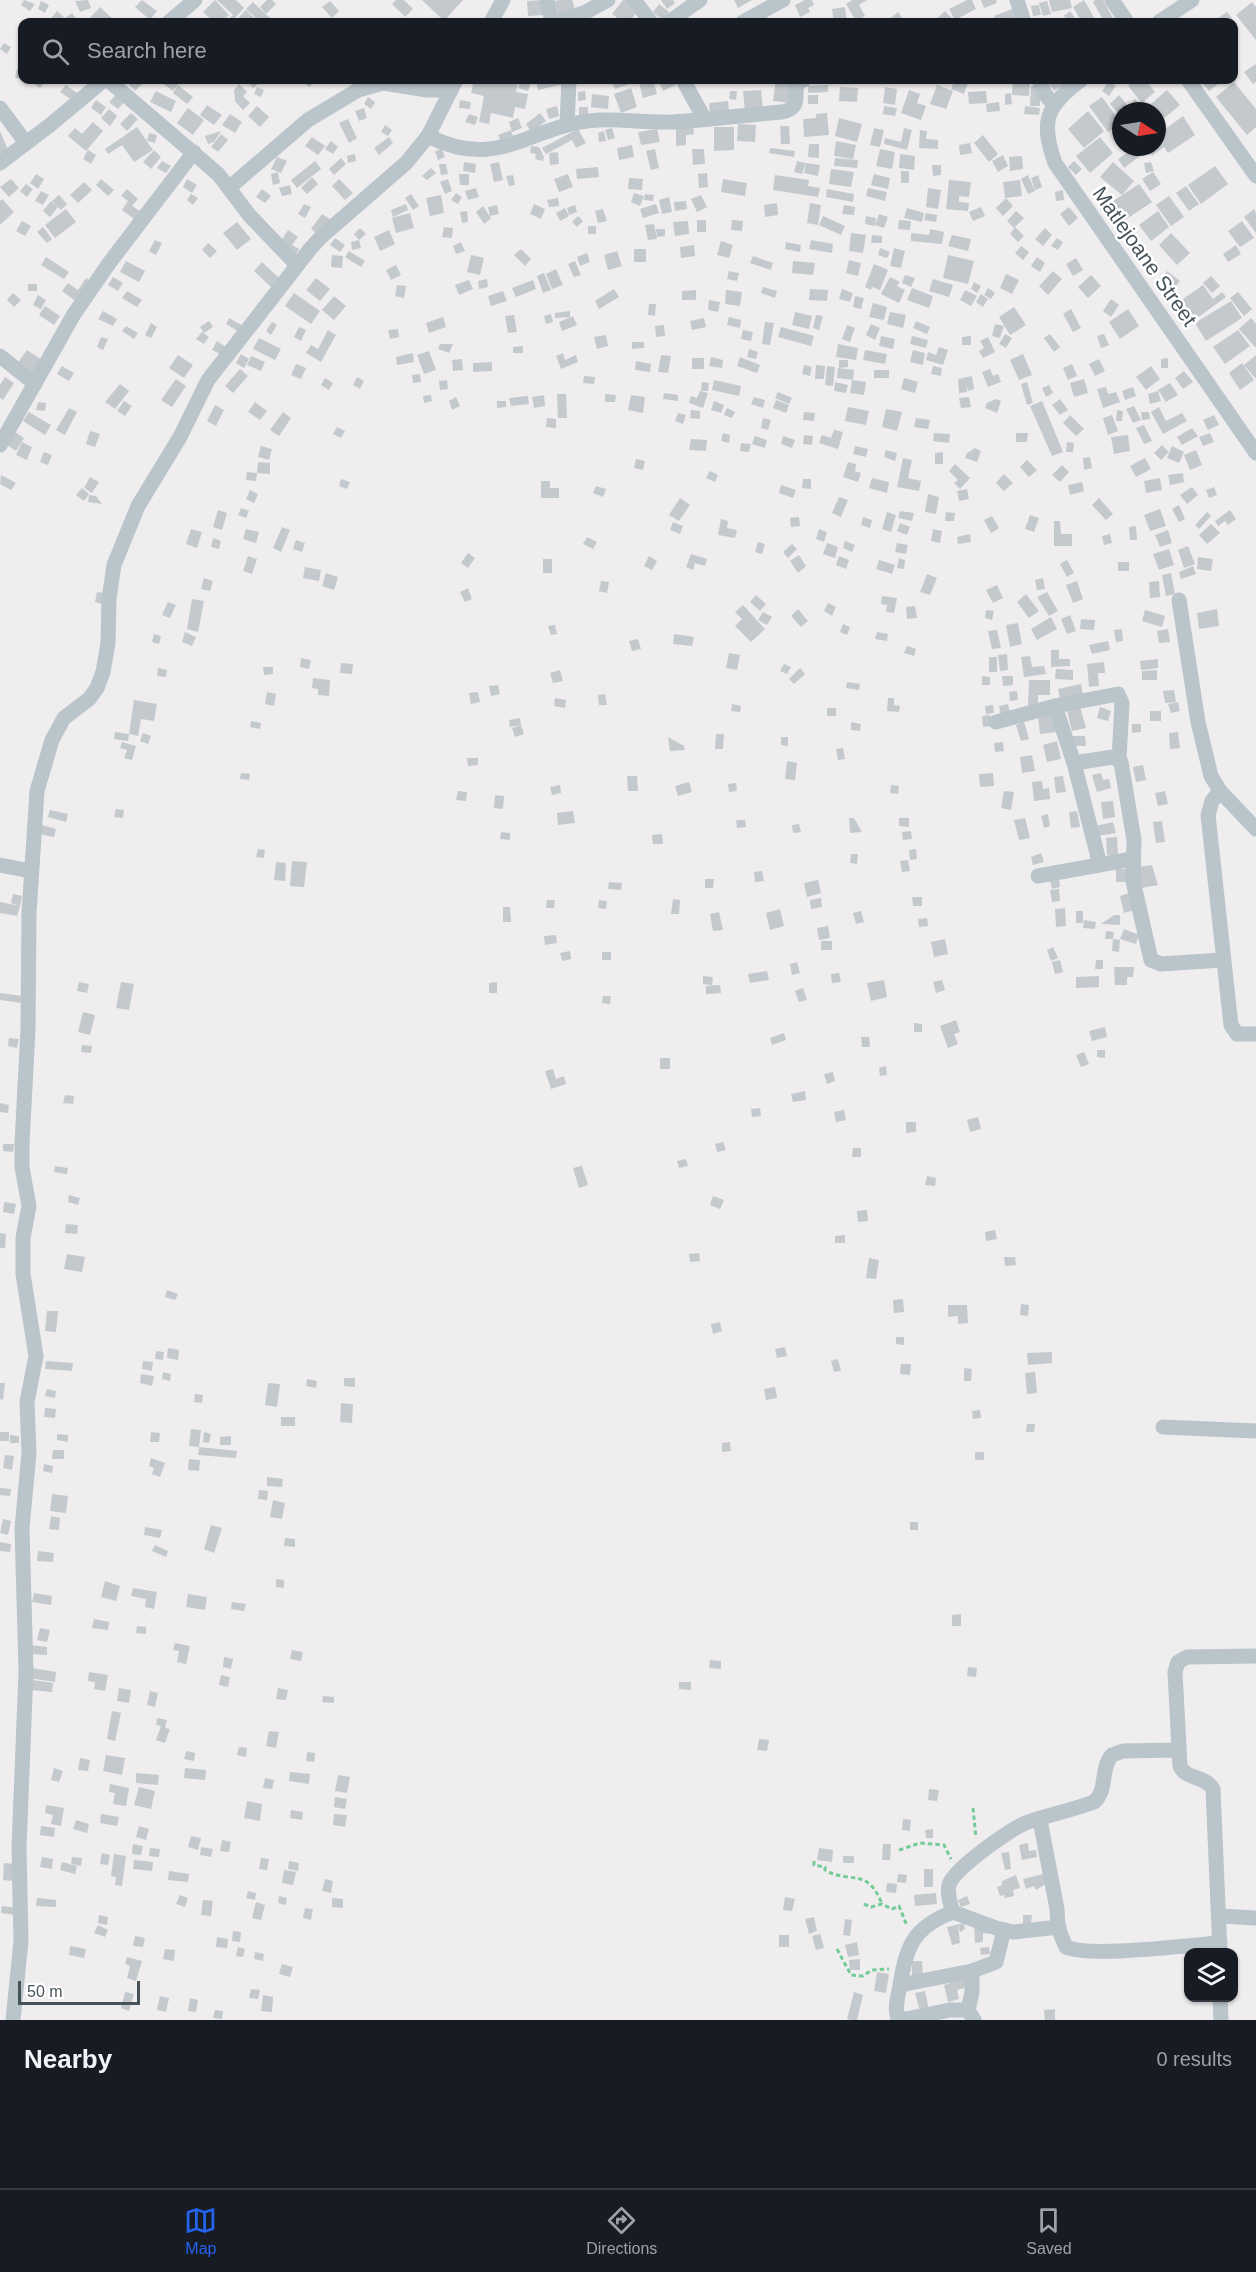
<!DOCTYPE html>
<html lang="en">
<head>
<meta charset="utf-8">
<style>
  body { margin:0; font-family:Arial,sans-serif; background:#20242c; color:#f1f3f6 }
  .controls { position:absolute; right:18px; bottom:18px; display:grid; overflow:hidden; border-radius:12px; box-shadow:0 2px 4px #0004 }
  .controls button { width:54px; height:54px; display:grid; place-items:center; padding:0; border:0; border-bottom:2px solid #363941; background:#171b24; color:#f1f3f6; font:30px sans-serif }
  .compass { position:absolute; left:1112px; top:102px; width:54px; height:54px; border-radius:50%; background:#171b24; box-shadow:0 2px 4px #0004; rotate:102deg }
  .scale { position:absolute; left:18px; bottom:15px; width:122px; box-sizing:border-box; padding-left:6px; border:3px solid #46535b; border-top:0; font-size:16px; line-height:21px; white-space:nowrap; color:#46535b; -webkit-text-stroke:4px #fff; paint-order:stroke }
  .list { margin:0; padding:0; list-style:none }
  h2 { display:flex; justify-content:space-between; align-items:center; height:78px; margin:0; padding:0 24px; font-size:26px }
  h2 small { font-size:20px; font-weight:400; color:#9ea1a6 }
  .icon { flex:none; width:33px; height:33px; fill:none; stroke:currentColor; stroke-width:2; stroke-linecap:round; stroke-linejoin:round }
  .map { position:relative; flex:none; width:1256px; height:2020px; overflow:hidden }
  .search { position:absolute; background:#171b24; box-shadow:0 2px 4px #0004; left:18px; right:18px; top:18px; height:66px; display:flex; align-items:center; gap:15px; box-sizing:border-box; padding:0 21px; border-radius:12px; color:#9ea1a6; font-size:22px }
  .sheet { height:168px; background:#171b24 }
  nav { display:flex; justify-content:space-around; align-items:center; box-sizing:border-box; height:84px; border-top:2px solid #363941; background:#171b24; font-size:16px; color:#9ea1a6 }
  nav a { display:grid; justify-items:center; gap:3px }
  nav .on { color:#2563eb }
  .map>svg:first-child { display:block }
</style>
</head>
<body>
<div class="map">
<svg width="1256" height="2020" viewBox="0 0 1256 2020">
  <rect width="100%" height="100%" fill="#f0edee"/>
  <g fill="#c4c9cd">
    <path d="M 24,0 L 35,4 L 30,11 L 21,5 Z"/>
    <path d="M 88,0 L 91,8 L 80,12 L 75,1 Z"/>
    <path d="M 142,0 L 157,11 L 150,20 L 135,7 Z"/>
    <path d="M 215,0 L 229,15 L 221,22 L 214,22 L 203,12 Z"/>
    <path d="M 217,0 L 236,0 L 244,8 L 235,18 L 239,22 L 225,22 L 233,15 Z"/>
    <path d="M 267,0 L 272,0 L 276,4 L 266,14 L 260,7 Z"/>
    <path d="M 396,0 L 404,0 L 413,9 L 405,17 L 392,4 Z"/>
    <path d="M 422,0 L 463,0 L 444,21 Z"/>
    <path d="M 544,0 L 545,15 L 528,16 L 527,1 Z"/>
    <path d="M 560,0 L 572,0 L 576,13 L 559,17 L 555,1 Z"/>
    <path d="M 623,0 L 630,0 L 640,8 L 629,22 L 623,22 L 612,14 Z"/>
    <path d="M 661,0 L 673,0 L 675,3 L 667,9 Z"/>
    <path d="M 734,0 L 752,0 L 738,8 Z"/>
    <path d="M 805,0 L 812,0 L 814,5 L 808,8 L 810,12 L 800,17 L 795,5 Z"/>
    <path d="M 852,0 L 867,0 L 859,5 L 865,16 L 856,21 L 846,4 Z"/>
    <path d="M 967,0 L 972,0 L 976,9 L 955,20 L 949,9 Z"/>
    <path d="M 981,0 L 996,0 L 997,3 L 984,8 Z"/>
    <path d="M 1049,0 L 1070,0 L 1072,8 L 1052,12 Z"/>
    <path d="M 1084,0 L 1096,21 L 1093,22 L 1082,22 L 1073,7 Z"/>
    <path d="M 1095,0 L 1103,0 L 1115,22 L 1094,22 L 1102,18 L 1093,2 Z"/>
    <path d="M 41,1 L 49,5 L 45,13 L 38,9 Z"/>
    <path d="M 330,1 L 339,11 L 332,18 L 322,7 Z"/>
    <path d="M 1047,1 L 1051,14 L 1043,16 L 1039,3 Z"/>
    <path d="M 253,2 L 274,22 L 260,22 L 246,9 Z"/>
    <path d="M 1252,2 L 1256,7 L 1256,40 L 1236,15 Z"/>
    <path d="M 659,4 L 669,12 L 662,20 L 653,12 Z"/>
    <path d="M 1039,5 L 1041,15 L 1033,16 L 1031,6 Z"/>
    <path d="M 100,7 L 115,21 L 114,22 L 106,22 L 102,19 L 99,22 L 87,21 Z"/>
    <path d="M 845,7 L 847,22 L 834,22 L 832,9 Z"/>
    <path d="M 1015,8 L 1020,22 L 996,22 L 994,16 Z"/>
    <path d="M 246,10 L 258,22 L 244,22 L 239,17 Z"/>
    <path d="M 57,11 L 64,17 L 60,22 L 48,22 Z"/>
    <path d="M 945,11 L 955,22 L 937,22 L 935,20 Z"/>
    <path d="M 1070,11 L 1078,22 L 1069,22 L 1064,16 Z"/>
    <path d="M 898,12 L 905,22 L 890,22 L 888,20 Z"/>
    <path d="M 1227,12 L 1234,21 L 1212,22 Z"/>
    <path d="M 72,13 L 79,22 L 68,22 L 65,18 Z"/>
    <path d="M 4,43 L 11,47 L 7,54 L 0,49 Z"/>
    <path d="M 1256,64 L 1256,82 L 1253,84 L 1244,72 Z"/>
    <path d="M 17,69 L 22,70 L 22,79 L 15,78 Z"/>
    <path d="M 29,80 L 47,80 L 40,88 Z"/>
    <path d="M 129,80 L 141,80 L 144,82 L 135,91 L 127,82 Z"/>
    <path d="M 162,80 L 181,80 L 173,91 L 161,82 Z"/>
    <path d="M 253,80 L 263,80 L 253,88 L 249,83 Z"/>
    <path d="M 301,80 L 317,80 L 309,87 Z"/>
    <path d="M 474,80 L 503,80 L 518,82 L 516,92 L 528,94 L 525,109 L 515,107 L 513,118 L 491,113 L 489,124 L 479,122 L 484,96 L 471,93 Z"/>
    <path d="M 521,80 L 532,80 L 528,91 L 518,88 Z"/>
    <path d="M 536,80 L 563,80 L 564,84 L 538,90 Z"/>
    <path d="M 614,80 L 631,80 L 632,83 L 615,89 L 611,81 Z"/>
    <path d="M 648,80 L 653,80 L 657,94 L 643,98 L 639,83 Z"/>
    <path d="M 658,80 L 674,80 L 676,85 L 663,91 Z"/>
    <path d="M 776,80 L 795,81 L 793,103 L 773,101 Z"/>
    <path d="M 955,80 L 968,83 L 964,94 L 951,89 Z"/>
    <path d="M 1013,80 L 1030,80 L 1029,96 L 1012,95 Z"/>
    <path d="M 1047,80 L 1072,80 L 1054,91 Z"/>
    <path d="M 1136,80 L 1145,80 L 1155,92 L 1142,103 L 1128,86 Z"/>
    <path d="M 1200,80 L 1214,80 L 1218,84 L 1209,91 Z"/>
    <path d="M 1109,81 L 1116,86 L 1109,96 L 1102,91 Z"/>
    <path d="M 1234,82 L 1256,109 L 1256,127 L 1247,135 L 1216,97 Z"/>
    <path d="M 239,84 L 247,92 L 243,96 L 250,103 L 243,110 L 235,101 L 234,90 Z"/>
    <path d="M 66,85 L 80,95 L 75,102 L 60,92 Z"/>
    <path d="M 178,85 L 193,97 L 187,104 L 173,93 Z"/>
    <path d="M 828,85 L 828,92 L 808,93 L 808,86 Z"/>
    <path d="M 937,85 L 953,91 L 946,109 L 930,104 Z"/>
    <path d="M 1031,86 L 1040,86 L 1040,106 L 1030,106 Z"/>
    <path d="M 257,87 L 264,90 L 261,97 L 254,94 Z"/>
    <path d="M 840,87 L 858,88 L 857,102 L 839,101 Z"/>
    <path d="M 885,87 L 897,89 L 895,105 L 883,103 Z"/>
    <path d="M 631,88 L 637,107 L 621,113 L 614,94 Z"/>
    <path d="M 761,90 L 763,110 L 745,112 L 743,91 Z"/>
    <path d="M 909,90 L 920,94 L 917,103 L 926,106 L 921,120 L 901,113 Z"/>
    <path d="M 1167,90 L 1180,105 L 1157,124 L 1157,111 L 1143,111 Z"/>
    <path d="M 156,91 L 176,101 L 171,112 L 150,102 Z"/>
    <path d="M 585,91 L 586,100 L 578,101 L 578,92 Z"/>
    <path d="M 730,91 L 737,91 L 736,100 L 729,99 Z"/>
    <path d="M 986,91 L 987,103 L 969,104 L 968,92 Z"/>
    <path d="M 1011,93 L 1012,104 L 1005,105 L 1005,94 Z"/>
    <path d="M 592,94 L 609,96 L 608,109 L 591,107 Z"/>
    <path d="M 116,95 L 124,102 L 118,109 L 109,102 Z"/>
    <rect x="808" y="95" width="10" height="9"/>
    <path d="M 1119,95 L 1128,106 L 1135,99 L 1142,107 L 1137,111 L 1123,110 L 1119,114 L 1110,104 Z"/>
    <path d="M 368,97 L 375,102 L 371,109 L 364,104 Z"/>
    <path d="M 1102,97 L 1121,123 L 1108,132 L 1089,106 Z"/>
    <path d="M 96,100 L 106,107 L 101,115 L 91,108 Z"/>
    <path d="M 460,100 L 471,102 L 470,109 L 459,108 Z"/>
    <path d="M 728,101 L 729,112 L 710,114 L 709,103 Z"/>
    <path d="M 999,102 L 1000,111 L 987,112 L 986,104 Z"/>
    <path d="M 207,105 L 222,115 L 214,125 L 200,115 Z"/>
    <path d="M 257,106 L 269,117 L 260,127 L 248,116 Z"/>
    <path d="M 557,106 L 559,116 L 549,119 L 546,109 Z"/>
    <path d="M 884,106 L 897,108 L 895,116 L 883,114 Z"/>
    <path d="M 1025,106 L 1040,108 L 1039,115 L 1024,114 Z"/>
    <rect x="579" y="107" width="9" height="12"/>
    <path d="M 188,108 L 204,120 L 193,135 L 177,123 Z"/>
    <path d="M 364,108 L 367,118 L 359,121 L 355,111 Z"/>
    <path d="M 109,109 L 117,116 L 110,126 L 101,118 Z"/>
    <path d="M 1088,111 L 1104,131 L 1084,148 L 1068,129 Z"/>
    <path d="M 131,113 L 138,119 L 127,131 L 120,124 Z"/>
    <path d="M 540,113 L 546,121 L 531,132 L 526,124 Z"/>
    <path d="M 827,113 L 829,135 L 804,137 L 803,119 L 816,118 L 816,114 Z"/>
    <path d="M 230,114 L 242,122 L 235,133 L 222,125 Z"/>
    <path d="M 469,114 L 478,117 L 475,125 L 465,122 Z"/>
    <path d="M 1183,116 L 1195,135 L 1168,153 L 1164,147 L 1152,156 L 1146,147 L 1157,147 L 1157,135 Z"/>
    <path d="M 518,118 L 522,128 L 512,132 L 509,122 Z"/>
    <path d="M 839,118 L 862,124 L 857,142 L 835,136 Z"/>
    <path d="M 348,119 L 357,138 L 349,143 L 339,123 Z"/>
    <path d="M 93,122 L 103,131 L 86,151 L 68,136 L 75,128 L 82,134 Z"/>
    <path d="M 738,124 L 756,125 L 755,142 L 737,141 Z"/>
    <path d="M 385,125 L 392,130 L 388,136 L 381,132 Z"/>
    <path d="M 780,126 L 789,126 L 790,144 L 781,144 Z"/>
    <path d="M 137,127 L 153,150 L 134,162 L 122,145 L 108,154 L 105,149 Z"/>
    <path d="M 693,127 L 694,134 L 686,135 L 686,145 L 676,146 L 676,128 Z"/>
    <path d="M 714,127 L 734,127 L 734,150 L 714,151 Z"/>
    <path d="M 612,128 L 615,138 L 608,140 L 605,130 Z"/>
    <path d="M 874,128 L 884,130 L 880,147 L 870,145 Z"/>
    <path d="M 904,128 L 912,130 L 907,150 L 884,144 L 885,138 L 901,142 Z"/>
    <path d="M 578,129 L 586,143 L 576,148 L 572,140 L 546,154 L 542,148 Z"/>
    <path d="M 657,129 L 660,142 L 641,145 L 638,132 Z"/>
    <path d="M 511,130 L 513,136 L 501,141 L 498,135 Z"/>
    <path d="M 920,130 L 927,131 L 926,139 L 938,140 L 938,149 L 919,148 Z"/>
    <path d="M 0,131 L 8,150 L 0,153 Z"/>
    <path d="M 221,131 L 214,142 L 208,144 L 205,136 Z"/>
    <path d="M 604,131 L 606,141 L 599,142 L 598,133 Z"/>
    <path d="M 149,133 L 157,135 L 155,143 L 147,141 Z"/>
    <path d="M 221,134 L 228,140 L 218,152 L 211,147 Z"/>
    <path d="M 983,135 L 998,154 L 989,162 L 974,143 Z"/>
    <path d="M 312,137 L 325,146 L 318,155 L 305,146 Z"/>
    <path d="M 389,137 L 393,143 L 379,155 L 374,148 Z"/>
    <path d="M 1100,137 L 1113,153 L 1090,173 L 1076,156 Z"/>
    <path d="M 331,141 L 338,147 L 333,154 L 325,149 Z"/>
    <path d="M 836,141 L 856,145 L 853,159 L 834,156 Z"/>
    <path d="M 970,143 L 972,153 L 960,155 L 959,145 Z"/>
    <path d="M 809,144 L 819,144 L 819,158 L 808,157 Z"/>
    <path d="M 632,145 L 634,157 L 619,160 L 617,148 Z"/>
    <path d="M 531,146 L 539,147 L 544,157 L 543,161 L 535,159 L 536,154 L 530,153 Z"/>
    <path d="M 770,148 L 795,151 L 794,157 L 769,153 Z"/>
    <path d="M 1134,148 L 1140,156 L 1124,168 L 1118,159 Z"/>
    <path d="M 442,149 L 445,157 L 438,160 L 435,151 Z"/>
    <path d="M 655,149 L 659,168 L 651,170 L 646,151 Z"/>
    <path d="M 692,149 L 704,149 L 705,164 L 693,165 Z"/>
    <path d="M 880,149 L 895,152 L 892,169 L 876,166 Z"/>
    <path d="M 88,150 L 96,155 L 91,164 L 83,159 Z"/>
    <path d="M 154,150 L 161,157 L 151,169 L 143,162 Z"/>
    <path d="M 558,152 L 559,164 L 550,165 L 549,153 Z"/>
    <path d="M 355,154 L 356,161 L 348,163 L 347,156 Z"/>
    <path d="M 900,154 L 915,156 L 914,170 L 899,168 Z"/>
    <path d="M 1003,155 L 1008,166 L 998,172 L 992,161 Z"/>
    <path d="M 1022,156 L 1023,169 L 1010,171 L 1009,157 Z"/>
    <path d="M 277,157 L 287,161 L 281,173 L 271,169 Z"/>
    <path d="M 341,158 L 346,164 L 334,175 L 329,169 Z"/>
    <path d="M 835,158 L 858,160 L 857,168 L 834,166 Z"/>
    <path d="M 162,161 L 171,166 L 166,173 L 157,168 Z"/>
    <path d="M 315,161 L 321,169 L 297,188 L 291,180 Z"/>
    <path d="M 797,161 L 806,163 L 802,174 L 794,172 Z"/>
    <path d="M 1074,161 L 1082,169 L 1076,175 L 1068,167 Z"/>
    <path d="M 464,162 L 476,164 L 475,173 L 463,171 Z"/>
    <path d="M 499,162 L 503,180 L 494,182 L 490,164 Z"/>
    <path d="M 1113,162 L 1134,181 L 1122,195 L 1100,177 Z"/>
    <path d="M 1151,162 L 1154,171 L 1146,173 L 1144,163 Z"/>
    <path d="M 806,163 L 820,165 L 818,176 L 804,173 Z"/>
    <path d="M 439,164 L 446,164 L 448,174 L 441,175 Z"/>
    <path d="M 932,165 L 941,165 L 941,175 L 933,176 Z"/>
    <path d="M 1215,166 L 1228,184 L 1201,204 L 1188,185 Z"/>
    <path d="M 598,167 L 599,177 L 577,179 L 576,169 Z"/>
    <path d="M 431,168 L 436,173 L 427,180 L 422,176 Z"/>
    <path d="M 831,169 L 854,172 L 851,187 L 829,184 Z"/>
    <rect x="901" y="171" width="8" height="12"/>
    <path d="M 278,172 L 280,183 L 273,185 L 271,174 Z"/>
    <path d="M 1153,172 L 1161,184 L 1150,191 L 1142,179 Z"/>
    <path d="M 707,173 L 708,187 L 699,188 L 698,174 Z"/>
    <path d="M 36,174 L 44,179 L 38,189 L 30,183 Z"/>
    <path d="M 459,174 L 469,174 L 469,185 L 460,185 Z"/>
    <path d="M 568,174 L 573,187 L 559,192 L 554,179 Z"/>
    <path d="M 874,174 L 890,178 L 888,189 L 871,185 Z"/>
    <path d="M 513,175 L 515,185 L 509,186 L 506,176 Z"/>
    <path d="M 775,175 L 809,180 L 808,186 L 820,188 L 818,197 L 773,190 Z"/>
    <path d="M 1028,175 L 1035,191 L 1028,194 L 1021,179 Z"/>
    <path d="M 1038,175 L 1042,187 L 1035,190 L 1031,178 Z"/>
    <path d="M 312,177 L 318,184 L 307,194 L 301,188 Z"/>
    <path d="M 629,178 L 643,179 L 642,190 L 628,189 Z"/>
    <path d="M 11,179 L 19,188 L 9,197 L 0,187 Z"/>
    <path d="M 101,179 L 114,190 L 108,196 L 96,185 Z"/>
    <path d="M 187,179 L 197,185 L 192,193 L 183,187 Z"/>
    <path d="M 339,179 L 353,193 L 345,200 L 332,186 Z"/>
    <path d="M 448,179 L 452,191 L 445,194 L 440,182 Z"/>
    <path d="M 723,179 L 747,183 L 745,196 L 721,192 Z"/>
    <path d="M 949,180 L 971,182 L 969,197 L 959,196 L 959,202 L 969,203 L 968,211 L 946,209 Z"/>
    <path d="M 1020,180 L 1022,196 L 1005,198 L 1003,182 Z"/>
    <path d="M 84,182 L 92,190 L 78,203 L 70,195 Z"/>
    <path d="M 26,184 L 33,189 L 27,197 L 20,191 Z"/>
    <path d="M 1139,184 L 1152,202 L 1122,222 L 1110,203 Z"/>
    <path d="M 290,185 L 292,194 L 282,196 L 279,188 Z"/>
    <path d="M 1186,186 L 1199,204 L 1189,211 L 1176,193 Z"/>
    <path d="M 476,188 L 479,197 L 468,200 L 465,191 Z"/>
    <path d="M 868,188 L 887,192 L 885,201 L 866,196 Z"/>
    <path d="M 928,188 L 941,190 L 938,209 L 926,207 Z"/>
    <path d="M 127,189 L 138,199 L 132,206 L 140,211 L 134,219 L 122,210 L 128,201 L 121,196 Z"/>
    <path d="M 262,189 L 271,196 L 265,203 L 256,197 Z"/>
    <path d="M 827,189 L 854,194 L 853,202 L 826,197 Z"/>
    <path d="M 1063,190 L 1064,200 L 1056,201 L 1055,192 Z"/>
    <path d="M 41,191 L 49,195 L 43,205 L 35,201 Z"/>
    <path d="M 456,193 L 462,197 L 458,204 L 451,200 Z"/>
    <path d="M 634,193 L 644,196 L 640,206 L 631,202 Z"/>
    <path d="M 191,194 L 198,198 L 193,205 L 187,200 Z"/>
    <path d="M 411,194 L 419,206 L 413,210 L 405,198 Z"/>
    <path d="M 645,194 L 654,195 L 653,201 L 644,200 Z"/>
    <path d="M 59,195 L 67,204 L 61,210 L 52,201 Z"/>
    <path d="M 441,195 L 444,213 L 430,216 L 426,198 Z"/>
    <path d="M 701,195 L 707,207 L 697,212 L 691,199 Z"/>
    <path d="M 1169,196 L 1184,217 L 1171,226 L 1156,205 Z"/>
    <path d="M 669,197 L 672,212 L 662,214 L 659,200 Z"/>
    <path d="M 558,198 L 559,206 L 549,207 L 547,200 Z"/>
    <path d="M 1006,198 L 1013,206 L 1003,216 L 996,208 Z"/>
    <path d="M 2,199 L 14,212 L 0,225 L 0,201 Z"/>
    <path d="M 51,201 L 58,207 L 50,217 L 43,211 Z"/>
    <path d="M 686,201 L 687,209 L 675,211 L 674,202 Z"/>
    <path d="M 777,203 L 778,215 L 765,217 L 764,205 Z"/>
    <path d="M 810,203 L 821,205 L 818,225 L 807,223 Z"/>
    <path d="M 304,204 L 311,207 L 305,218 L 298,214 Z"/>
    <path d="M 406,204 L 408,210 L 393,217 L 391,210 Z"/>
    <path d="M 534,204 L 545,209 L 541,219 L 530,214 Z"/>
    <path d="M 656,204 L 659,213 L 643,218 L 640,209 Z"/>
    <path d="M 497,205 L 499,214 L 490,216 L 488,207 Z"/>
    <path d="M 575,205 L 577,212 L 569,215 L 567,208 Z"/>
    <path d="M 844,205 L 855,207 L 854,215 L 842,214 Z"/>
    <path d="M 483,206 L 491,218 L 484,224 L 476,212 Z"/>
    <path d="M 981,207 L 985,216 L 973,221 L 969,212 Z"/>
    <path d="M 1069,207 L 1078,218 L 1069,226 L 1060,214 Z"/>
    <path d="M 565,208 L 569,216 L 560,221 L 556,213 Z"/>
    <path d="M 907,208 L 924,213 L 922,222 L 904,218 Z"/>
    <path d="M 66,209 L 76,222 L 55,238 L 45,225 Z"/>
    <path d="M 603,209 L 607,221 L 598,223 L 595,211 Z"/>
    <path d="M 1254,209 L 1256,213 L 1256,233 L 1244,217 Z"/>
    <path d="M 467,211 L 468,222 L 462,223 L 460,212 Z"/>
    <path d="M 1016,211 L 1024,218 L 1014,228 L 1007,221 Z"/>
    <path d="M 1158,211 L 1169,227 L 1151,241 L 1139,225 Z"/>
    <path d="M 410,213 L 414,228 L 396,233 L 392,218 Z"/>
    <path d="M 926,213 L 937,215 L 936,222 L 924,220 Z"/>
    <path d="M 322,214 L 330,219 L 319,235 L 311,229 Z"/>
    <path d="M 879,214 L 888,217 L 884,228 L 875,225 Z"/>
    <path d="M 578,216 L 583,221 L 577,227 L 572,222 Z"/>
    <path d="M 823,216 L 845,226 L 841,235 L 819,225 Z"/>
    <path d="M 866,216 L 876,218 L 875,226 L 865,224 Z"/>
    <rect x="697" y="220" width="9" height="12"/>
    <path d="M 732,220 L 743,221 L 742,231 L 731,230 Z"/>
    <path d="M 899,220 L 911,221 L 910,230 L 898,229 Z"/>
    <path d="M 22,221 L 31,226 L 25,236 L 16,231 Z"/>
    <path d="M 688,221 L 689,234 L 675,236 L 673,222 Z"/>
    <path d="M 1242,221 L 1254,238 L 1240,247 L 1228,231 Z"/>
    <path d="M 237,222 L 251,239 L 237,250 L 223,233 Z"/>
    <path d="M 654,224 L 657,239 L 648,240 L 645,225 Z"/>
    <rect x="588" y="226" width="8" height="8"/>
    <path d="M 43,227 L 52,239 L 47,243 L 37,232 Z"/>
    <path d="M 444,227 L 453,228 L 452,238 L 442,237 Z"/>
    <path d="M 1015,227 L 1024,236 L 1018,242 L 1010,234 Z"/>
    <path d="M 360,228 L 366,234 L 359,240 L 354,234 Z"/>
    <path d="M 1045,228 L 1052,235 L 1043,246 L 1035,239 Z"/>
    <path d="M 656,229 L 665,229 L 665,236 L 657,237 Z"/>
    <path d="M 930,229 L 944,232 L 942,244 L 911,241 L 911,233 L 929,235 Z"/>
    <path d="M 288,230 L 298,237 L 292,245 L 299,249 L 294,257 L 278,246 Z"/>
    <path d="M 389,230 L 395,244 L 380,251 L 374,237 Z"/>
    <path d="M 851,233 L 866,235 L 863,253 L 849,251 Z"/>
    <path d="M 1171,233 L 1190,253 L 1177,265 L 1159,245 Z"/>
    <path d="M 872,235 L 882,236 L 882,243 L 871,243 Z"/>
    <path d="M 952,235 L 971,239 L 968,251 L 948,246 Z"/>
    <path d="M 335,238 L 345,245 L 340,252 L 330,245 Z"/>
    <path d="M 1057,238 L 1063,242 L 1058,250 L 1051,246 Z"/>
    <path d="M 155,240 L 162,243 L 156,255 L 149,251 Z"/>
    <path d="M 359,240 L 361,248 L 352,250 L 351,242 Z"/>
    <path d="M 811,240 L 833,244 L 832,253 L 809,249 Z"/>
    <path d="M 721,241 L 733,245 L 729,258 L 717,255 Z"/>
    <path d="M 461,242 L 465,251 L 456,254 L 453,246 Z"/>
    <path d="M 786,242 L 801,245 L 800,252 L 785,249 Z"/>
    <path d="M 208,243 L 217,251 L 210,258 L 202,250 Z"/>
    <path d="M 694,245 L 695,256 L 681,258 L 680,247 Z"/>
    <path d="M 1236,245 L 1241,254 L 1228,262 L 1223,254 Z"/>
    <path d="M 1021,246 L 1029,252 L 1023,260 L 1015,253 Z"/>
    <path d="M 880,248 L 890,252 L 887,258 L 878,255 Z"/>
    <path d="M 894,248 L 905,251 L 901,268 L 890,266 Z"/>
    <path d="M 521,249 L 531,259 L 525,266 L 514,255 Z"/>
    <rect x="634" y="249" width="12" height="13"/>
    <path d="M 349,251 L 365,261 L 361,267 L 345,257 Z"/>
    <path d="M 617,251 L 622,266 L 608,270 L 604,255 Z"/>
    <path d="M 587,253 L 590,262 L 580,266 L 577,257 Z"/>
    <path d="M 332,255 L 343,256 L 342,268 L 331,267 Z"/>
    <path d="M 471,255 L 484,258 L 480,275 L 467,272 Z"/>
    <path d="M 948,255 L 974,261 L 968,284 L 943,278 Z"/>
    <path d="M 753,256 L 773,263 L 771,270 L 750,263 Z"/>
    <path d="M 46,257 L 69,272 L 64,279 L 41,265 Z"/>
    <path d="M 1037,257 L 1045,263 L 1040,272 L 1031,266 Z"/>
    <path d="M 1076,258 L 1083,270 L 1073,276 L 1066,264 Z"/>
    <path d="M 849,260 L 861,263 L 858,276 L 846,273 Z"/>
    <path d="M 126,261 L 145,271 L 139,282 L 120,272 Z"/>
    <path d="M 575,261 L 581,275 L 574,277 L 568,264 Z"/>
    <path d="M 793,261 L 815,263 L 813,275 L 792,273 Z"/>
    <path d="M 262,262 L 280,279 L 272,288 L 254,271 Z"/>
    <path d="M 874,264 L 888,270 L 880,290 L 872,287 L 871,290 L 865,287 Z"/>
    <path d="M 396,265 L 401,275 L 391,280 L 386,270 Z"/>
    <path d="M 556,269 L 563,285 L 552,289 L 546,274 Z"/>
    <path d="M 729,271 L 739,273 L 737,281 L 727,279 Z"/>
    <path d="M 1053,271 L 1062,279 L 1048,295 L 1039,286 Z"/>
    <path d="M 1167,271 L 1180,281 L 1172,291 L 1159,281 Z"/>
    <path d="M 544,273 L 551,290 L 543,293 L 537,276 Z"/>
    <path d="M 1006,274 L 1019,280 L 1012,294 L 1000,288 Z"/>
    <path d="M 905,275 L 915,278 L 911,287 L 902,283 Z"/>
    <path d="M 1091,275 L 1101,286 L 1088,298 L 1078,287 Z"/>
    <path d="M 1211,276 L 1220,286 L 1212,293 L 1203,283 Z"/>
    <path d="M 113,277 L 123,283 L 118,291 L 108,285 Z"/>
    <path d="M 890,277 L 900,282 L 897,286 L 905,290 L 899,303 L 881,294 Z"/>
    <path d="M 86,278 L 93,283 L 78,303 L 62,291 L 68,283 L 78,290 Z"/>
    <path d="M 316,278 L 330,289 L 320,301 L 306,290 Z"/>
    <path d="M 487,279 L 488,287 L 479,289 L 478,281 Z"/>
    <path d="M 933,279 L 953,285 L 949,297 L 929,291 Z"/>
    <path d="M 469,280 L 473,289 L 459,295 L 455,285 Z"/>
    <path d="M 533,280 L 536,289 L 516,297 L 512,288 Z"/>
    <path d="M 974,282 L 981,286 L 977,293 L 971,289 Z"/>
    <rect x="28" y="284" width="9" height="7"/>
    <path d="M 397,285 L 406,286 L 404,298 L 395,296 Z"/>
    <path d="M 1203,285 L 1213,299 L 1222,292 L 1226,297 L 1193,321 L 1179,302 Z"/>
    <path d="M 763,287 L 777,291 L 775,298 L 761,293 Z"/>
    <path d="M 912,288 L 933,296 L 929,308 L 907,300 Z"/>
    <path d="M 988,288 L 995,293 L 991,299 L 984,295 Z"/>
    <path d="M 614,289 L 619,297 L 599,309 L 595,301 Z"/>
    <path d="M 810,289 L 828,290 L 827,301 L 809,300 Z"/>
    <path d="M 842,289 L 853,293 L 850,302 L 839,299 Z"/>
    <path d="M 696,290 L 696,300 L 682,300 L 682,291 Z"/>
    <path d="M 726,290 L 742,292 L 740,306 L 725,304 Z"/>
    <path d="M 965,290 L 977,296 L 971,306 L 960,300 Z"/>
    <path d="M 127,291 L 142,300 L 137,307 L 122,298 Z"/>
    <path d="M 503,291 L 507,301 L 491,306 L 488,296 Z"/>
    <path d="M 1238,292 L 1252,309 L 1244,316 L 1230,298 Z"/>
    <path d="M 13,293 L 21,300 L 14,307 L 7,300 Z"/>
    <path d="M 294,293 L 320,311 L 311,324 L 285,306 Z"/>
    <path d="M 981,294 L 988,299 L 983,307 L 976,302 Z"/>
    <path d="M 38,295 L 46,300 L 41,309 L 33,305 Z"/>
    <path d="M 334,296 L 346,306 L 334,320 L 322,310 Z"/>
    <path d="M 855,296 L 864,298 L 861,309 L 853,307 Z"/>
    <path d="M 1111,299 L 1119,305 L 1111,317 L 1103,311 Z"/>
    <path d="M 709,300 L 720,302 L 718,312 L 708,310 Z"/>
    <path d="M 1231,301 L 1242,318 L 1206,341 L 1195,323 Z"/>
    <path d="M 873,303 L 887,307 L 884,320 L 869,317 Z"/>
    <path d="M 649,304 L 656,304 L 655,316 L 648,315 Z"/>
    <path d="M 45,306 L 60,316 L 54,325 L 39,315 Z"/>
    <path d="M 1014,307 L 1026,325 L 1010,335 L 999,317 Z"/>
    <path d="M 1071,309 L 1081,328 L 1073,332 L 1063,314 Z"/>
    <path d="M 1128,309 L 1139,326 L 1120,339 L 1109,322 Z"/>
    <path d="M 103,311 L 117,319 L 113,326 L 98,319 Z"/>
    <path d="M 570,311 L 570,317 L 555,318 L 555,313 Z"/>
    <path d="M 795,312 L 812,316 L 809,329 L 792,325 Z"/>
    <path d="M 890,312 L 906,315 L 903,328 L 887,324 Z"/>
    <path d="M 551,314 L 553,322 L 546,324 L 544,316 Z"/>
    <path d="M 514,315 L 517,332 L 508,333 L 505,316 Z"/>
    <path d="M 816,315 L 823,316 L 819,330 L 813,328 Z"/>
    <path d="M 573,316 L 577,325 L 562,331 L 559,322 Z"/>
    <path d="M 443,317 L 446,327 L 429,333 L 426,323 Z"/>
    <path d="M 729,317 L 741,320 L 740,328 L 727,325 Z"/>
    <path d="M 229,318 L 243,326 L 239,332 L 226,324 Z"/>
    <path d="M 704,318 L 706,327 L 692,330 L 690,321 Z"/>
    <path d="M 1251,318 L 1256,324 L 1256,348 L 1239,329 Z"/>
    <path d="M 209,321 L 213,327 L 204,333 L 200,327 Z"/>
    <path d="M 916,321 L 930,327 L 927,334 L 913,328 Z"/>
    <path d="M 272,322 L 277,325 L 271,335 L 266,331 Z"/>
    <path d="M 765,322 L 774,323 L 770,345 L 762,344 Z"/>
    <path d="M 151,323 L 157,327 L 151,338 L 145,335 Z"/>
    <path d="M 871,324 L 880,328 L 875,340 L 866,335 Z"/>
    <path d="M 995,324 L 1004,326 L 1000,338 L 992,336 Z"/>
    <path d="M 664,325 L 665,336 L 656,337 L 655,326 Z"/>
    <path d="M 847,325 L 855,328 L 850,342 L 842,339 Z"/>
    <path d="M 126,326 L 138,333 L 134,339 L 122,331 Z"/>
    <path d="M 299,327 L 306,330 L 301,341 L 294,337 Z"/>
    <path d="M 781,327 L 814,336 L 811,346 L 778,337 Z"/>
    <path d="M 398,329 L 399,337 L 390,339 L 388,330 Z"/>
    <path d="M 328,330 L 336,335 L 321,362 L 306,353 L 311,345 L 318,349 Z"/>
    <path d="M 743,330 L 753,332 L 751,341 L 741,339 Z"/>
    <path d="M 1238,330 L 1250,346 L 1225,364 L 1213,347 Z"/>
    <path d="M 202,332 L 209,337 L 204,344 L 196,339 Z"/>
    <path d="M 1005,334 L 1012,338 L 1006,348 L 999,344 Z"/>
    <path d="M 1050,334 L 1060,347 L 1054,352 L 1044,338 Z"/>
    <path d="M 1104,334 L 1109,345 L 1101,348 L 1097,336 Z"/>
    <path d="M 606,335 L 608,346 L 597,349 L 594,337 Z"/>
    <path d="M 881,336 L 895,339 L 893,349 L 879,346 Z"/>
    <path d="M 912,336 L 928,340 L 926,348 L 910,344 Z"/>
    <path d="M 971,336 L 971,345 L 962,345 L 962,337 Z"/>
    <path d="M 101,337 L 108,339 L 103,350 L 97,347 Z"/>
    <path d="M 988,337 L 995,352 L 983,358 L 979,351 L 984,348 L 980,341 Z"/>
    <path d="M 259,338 L 281,349 L 275,360 L 253,349 Z"/>
    <path d="M 217,341 L 226,347 L 222,355 L 212,350 Z"/>
    <path d="M 632,342 L 644,342 L 644,348 L 632,349 Z"/>
    <path d="M 440,344 L 453,344 L 449,353 L 438,349 Z"/>
    <path d="M 838,344 L 858,348 L 856,360 L 836,357 Z"/>
    <path d="M 523,346 L 523,353 L 513,353 L 513,347 Z"/>
    <path d="M 939,347 L 948,350 L 943,365 L 926,360 L 928,352 L 936,355 Z"/>
    <path d="M 749,349 L 758,352 L 756,359 L 747,357 Z"/>
    <path d="M 27,350 L 42,360 L 32,375 L 17,364 Z"/>
    <path d="M 865,350 L 887,354 L 885,364 L 863,360 Z"/>
    <path d="M 913,350 L 925,353 L 923,365 L 910,362 Z"/>
    <path d="M 429,351 L 436,370 L 424,374 L 417,355 Z"/>
    <path d="M 413,353 L 414,362 L 397,365 L 396,357 Z"/>
    <path d="M 563,353 L 565,360 L 576,355 L 578,362 L 561,369 L 556,356 Z"/>
    <path d="M 241,354 L 249,359 L 244,368 L 236,363 Z"/>
    <path d="M 1023,354 L 1032,375 L 1019,380 L 1010,360 Z"/>
    <path d="M 178,355 L 193,365 L 184,378 L 169,368 Z"/>
    <path d="M 661,355 L 671,356 L 668,373 L 658,372 Z"/>
    <path d="M 1256,355 L 1256,379 L 1244,365 Z"/>
    <path d="M 251,356 L 265,362 L 261,371 L 247,365 Z"/>
    <path d="M 711,357 L 723,360 L 722,368 L 709,366 Z"/>
    <path d="M 740,357 L 760,365 L 757,373 L 737,366 Z"/>
    <rect x="692" y="358" width="12" height="11"/>
    <path d="M 1168,358 L 1168,368 L 1161,368 L 1161,359 Z"/>
    <path d="M 462,359 L 463,370 L 453,371 L 452,360 Z"/>
    <path d="M 1099,359 L 1105,371 L 1095,376 L 1089,364 Z"/>
    <path d="M 839,360 L 848,360 L 848,367 L 839,368 Z"/>
    <path d="M 636,361 L 651,364 L 650,372 L 635,370 Z"/>
    <path d="M 492,362 L 492,371 L 473,372 L 473,363 Z"/>
    <path d="M 1242,363 L 1254,380 L 1240,390 L 1229,373 Z"/>
    <path d="M 296,364 L 306,368 L 301,379 L 291,375 Z"/>
    <path d="M 1072,364 L 1077,376 L 1068,380 L 1063,368 Z"/>
    <path d="M 804,365 L 812,367 L 810,376 L 802,374 Z"/>
    <path d="M 816,365 L 825,366 L 824,379 L 815,379 Z"/>
    <path d="M 62,366 L 74,373 L 69,381 L 57,374 Z"/>
    <path d="M 827,366 L 835,367 L 833,386 L 825,385 Z"/>
    <path d="M 933,366 L 942,368 L 941,376 L 931,374 Z"/>
    <path d="M 1151,366 L 1160,379 L 1146,390 L 1136,377 Z"/>
    <path d="M 838,368 L 854,370 L 853,380 L 837,378 Z"/>
    <path d="M 240,369 L 248,376 L 233,393 L 225,386 Z"/>
    <path d="M 990,369 L 993,376 L 998,374 L 1001,382 L 988,387 L 982,372 Z"/>
    <rect x="874" y="370" width="15" height="8"/>
    <path d="M 1184,371 L 1193,382 L 1183,389 L 1175,378 Z"/>
    <path d="M 420,374 L 421,382 L 413,383 L 412,375 Z"/>
    <path d="M 584,376 L 595,377 L 594,384 L 583,383 Z"/>
    <path d="M 972,376 L 974,389 L 968,391 L 966,384 L 967,392 L 959,393 L 958,379 Z"/>
    <path d="M 5,377 L 14,383 L 3,400 L 0,398 L 0,385 Z"/>
    <path d="M 357,377 L 364,381 L 360,389 L 353,385 Z"/>
    <path d="M 325,378 L 333,383 L 329,390 L 321,385 Z"/>
    <path d="M 904,378 L 918,382 L 915,393 L 901,389 Z"/>
    <path d="M 176,379 L 186,386 L 172,407 L 161,400 Z"/>
    <path d="M 1084,379 L 1088,393 L 1074,397 L 1070,383 Z"/>
    <path d="M 447,380 L 448,389 L 440,390 L 439,381 Z"/>
    <path d="M 714,380 L 741,386 L 739,396 L 712,390 Z"/>
    <path d="M 852,380 L 866,382 L 864,395 L 850,393 Z"/>
    <path d="M 702,382 L 709,383 L 708,391 L 701,391 Z"/>
    <path d="M 835,382 L 848,385 L 846,393 L 834,391 Z"/>
    <path d="M 1027,382 L 1033,403 L 1027,405 L 1021,384 Z"/>
    <path d="M 1170,383 L 1178,395 L 1166,402 L 1158,390 Z"/>
    <path d="M 120,384 L 129,391 L 115,409 L 105,402 Z"/>
    <path d="M 1049,385 L 1053,393 L 1046,397 L 1042,388 Z"/>
    <path d="M 1106,387 L 1108,394 L 1116,392 L 1120,402 L 1103,408 L 1097,389 Z"/>
    <path d="M 1133,387 L 1136,396 L 1125,400 L 1122,391 Z"/>
    <path d="M 700,391 L 708,393 L 703,408 L 689,403 L 691,396 L 697,398 Z"/>
    <path d="M 1158,391 L 1161,401 L 1150,404 L 1148,394 Z"/>
    <path d="M 778,392 L 792,398 L 789,404 L 775,398 Z"/>
    <path d="M 664,393 L 678,395 L 678,401 L 663,399 Z"/>
    <path d="M 557,394 L 566,394 L 567,418 L 558,418 Z"/>
    <path d="M 605,394 L 616,395 L 615,402 L 605,402 Z"/>
    <path d="M 431,395 L 432,401 L 424,403 L 423,396 Z"/>
    <path d="M 544,395 L 545,406 L 534,408 L 532,397 Z"/>
    <path d="M 631,395 L 645,397 L 643,413 L 628,410 Z"/>
    <path d="M 528,396 L 529,404 L 511,406 L 509,398 Z"/>
    <path d="M 456,397 L 460,406 L 452,410 L 449,401 Z"/>
    <path d="M 754,397 L 765,400 L 763,408 L 751,404 Z"/>
    <path d="M 969,397 L 971,407 L 961,408 L 959,398 Z"/>
    <path d="M 996,399 L 1001,401 L 997,413 L 985,408 L 987,403 Z"/>
    <path d="M 1060,399 L 1068,410 L 1060,415 L 1052,405 Z"/>
    <path d="M 776,400 L 789,405 L 786,413 L 773,408 Z"/>
    <path d="M 124,401 L 132,406 L 125,416 L 117,411 Z"/>
    <path d="M 497,401 L 506,401 L 506,407 L 497,408 Z"/>
    <path d="M 714,401 L 724,405 L 721,413 L 711,410 Z"/>
    <path d="M 1042,401 L 1063,452 L 1052,456 L 1030,406 Z"/>
    <path d="M 38,402 L 46,403 L 45,411 L 36,410 Z"/>
    <path d="M 255,402 L 267,411 L 260,420 L 248,412 Z"/>
    <path d="M 215,405 L 224,410 L 216,426 L 207,421 Z"/>
    <path d="M 1134,406 L 1141,420 L 1133,423 L 1126,409 Z"/>
    <path d="M 848,407 L 869,411 L 866,425 L 845,421 Z"/>
    <path d="M 1159,407 L 1166,421 L 1182,413 L 1187,421 L 1163,434 L 1151,412 Z"/>
    <path d="M 69,408 L 77,412 L 65,435 L 56,430 Z"/>
    <path d="M 727,408 L 735,412 L 732,418 L 724,415 Z"/>
    <path d="M 886,409 L 902,412 L 897,431 L 882,427 Z"/>
    <path d="M 691,410 L 700,411 L 700,419 L 690,418 Z"/>
    <path d="M 1117,410 L 1123,411 L 1122,421 L 1116,421 Z"/>
    <path d="M 29,412 L 51,425 L 45,435 L 23,421 Z"/>
    <path d="M 283,412 L 291,418 L 279,436 L 270,430 Z"/>
    <path d="M 804,412 L 815,413 L 814,421 L 803,420 Z"/>
    <path d="M 1141,412 L 1149,412 L 1150,419 L 1142,420 Z"/>
    <path d="M 678,413 L 686,415 L 683,424 L 675,421 Z"/>
    <path d="M 1070,415 L 1084,429 L 1076,436 L 1063,423 Z"/>
    <path d="M 1112,415 L 1118,431 L 1108,435 L 1103,418 Z"/>
    <path d="M 1214,415 L 1219,425 L 1208,430 L 1203,420 Z"/>
    <path d="M 547,418 L 556,419 L 556,428 L 546,427 Z"/>
    <path d="M 763,418 L 771,420 L 768,430 L 761,428 Z"/>
    <path d="M 916,418 L 930,420 L 928,429 L 914,427 Z"/>
    <path d="M 1144,425 L 1152,441 L 1144,444 L 1136,428 Z"/>
    <path d="M 337,427 L 345,431 L 341,438 L 333,434 Z"/>
    <path d="M 1192,428 L 1198,436 L 1182,445 L 1177,437 Z"/>
    <path d="M 834,430 L 843,432 L 838,449 L 819,443 L 822,435 L 831,438 Z"/>
    <path d="M 90,431 L 100,434 L 95,447 L 86,444 Z"/>
    <path d="M 15,432 L 24,438 L 16,451 L 7,445 Z"/>
    <path d="M 723,433 L 730,435 L 729,443 L 721,441 Z"/>
    <path d="M 934,433 L 950,434 L 949,443 L 933,441 Z"/>
    <path d="M 1016,433 L 1028,433 L 1027,442 L 1016,442 Z"/>
    <path d="M 1210,433 L 1214,442 L 1203,446 L 1199,437 Z"/>
    <path d="M 804,435 L 813,436 L 812,445 L 803,444 Z"/>
    <path d="M 1128,435 L 1130,451 L 1114,454 L 1111,437 Z"/>
    <path d="M 755,436 L 767,440 L 765,448 L 752,444 Z"/>
    <path d="M 783,436 L 795,440 L 792,448 L 781,444 Z"/>
    <path d="M 691,439 L 707,440 L 706,451 L 689,450 Z"/>
    <path d="M 22,442 L 32,447 L 27,460 L 16,455 Z"/>
    <path d="M 1067,442 L 1074,443 L 1073,452 L 1066,452 Z"/>
    <path d="M 741,443 L 751,444 L 749,452 L 740,451 Z"/>
    <path d="M 1162,445 L 1169,452 L 1161,460 L 1154,453 Z"/>
    <path d="M 261,446 L 272,449 L 269,460 L 258,457 Z"/>
    <path d="M 855,446 L 868,449 L 866,457 L 853,454 Z"/>
    <path d="M 1172,446 L 1184,452 L 1179,463 L 1167,458 Z"/>
    <path d="M 975,448 L 981,451 L 977,462 L 965,458 L 967,453 Z"/>
    <path d="M 886,450 L 897,453 L 895,461 L 884,457 Z"/>
    <path d="M 1196,450 L 1202,465 L 1190,470 L 1184,455 Z"/>
    <path d="M 44,452 L 52,455 L 48,465 L 40,462 Z"/>
    <path d="M 943,452 L 943,464 L 935,464 L 935,453 Z"/>
    <path d="M 1090,457 L 1092,468 L 1084,470 L 1083,458 Z"/>
    <path d="M 903,458 L 912,460 L 908,478 L 921,481 L 919,491 L 897,487 Z"/>
    <path d="M 1145,458 L 1151,469 L 1136,477 L 1130,466 Z"/>
    <path d="M 636,459 L 645,461 L 643,470 L 634,468 Z"/>
    <path d="M 1027,460 L 1037,470 L 1029,477 L 1020,467 Z"/>
    <path d="M 258,462 L 270,463 L 270,474 L 257,473 L 256,481 L 246,480 L 247,472 L 257,473 Z"/>
    <path d="M 848,462 L 856,464 L 855,471 L 861,473 L 858,482 L 843,477 Z"/>
    <path d="M 955,464 L 970,478 L 960,489 L 954,483 L 958,480 L 949,471 Z"/>
    <path d="M 1062,465 L 1069,472 L 1060,482 L 1052,475 Z"/>
    <path d="M 710,471 L 718,475 L 715,482 L 706,478 Z"/>
    <path d="M 1183,473 L 1184,482 L 1170,485 L 1168,475 Z"/>
    <path d="M 1004,474 L 1013,483 L 1004,491 L 996,483 Z"/>
    <path d="M 1,475 L 16,483 L 11,490 L 0,484 Z"/>
    <path d="M 90,477 L 99,482 L 92,493 L 84,488 Z"/>
    <path d="M 872,478 L 889,482 L 887,493 L 869,488 Z"/>
    <path d="M 1160,478 L 1162,490 L 1146,493 L 1144,481 Z"/>
    <path d="M 341,479 L 350,482 L 347,489 L 339,486 Z"/>
    <path d="M 803,479 L 811,479 L 811,489 L 802,488 Z"/>
    <path d="M 541,481 L 550,481 L 550,488 L 559,488 L 559,498 L 541,498 Z"/>
    <path d="M 1082,482 L 1084,491 L 1070,495 L 1068,485 Z"/>
    <path d="M 781,485 L 796,490 L 793,498 L 779,493 Z"/>
    <path d="M 596,486 L 606,489 L 603,497 L 593,493 Z"/>
    <path d="M 1192,487 L 1198,495 L 1187,504 L 1180,495 Z"/>
    <path d="M 1214,487 L 1217,495 L 1209,498 L 1206,490 Z"/>
    <path d="M 82,488 L 89,494 L 84,501 L 76,495 Z"/>
    <path d="M 967,489 L 969,499 L 959,501 L 957,491 Z"/>
    <path d="M 250,490 L 258,494 L 254,503 L 246,499 Z"/>
    <path d="M 928,494 L 939,497 L 936,514 L 925,512 Z"/>
    <path d="M 89,495 L 96,496 L 102,504 L 88,502 Z"/>
    <path d="M 839,497 L 848,500 L 841,517 L 832,513 Z"/>
    <path d="M 680,498 L 690,505 L 679,521 L 669,515 Z"/>
    <path d="M 1099,498 L 1113,514 L 1106,520 L 1092,505 Z"/>
    <path d="M 1179,505 L 1185,519 L 1179,522 L 1172,509 Z"/>
    <path d="M 241,508 L 249,511 L 246,518 L 238,515 Z"/>
    <path d="M 1160,509 L 1166,526 L 1150,531 L 1144,515 Z"/>
    <path d="M 218,510 L 227,513 L 222,530 L 213,527 Z"/>
    <path d="M 1230,510 L 1236,519 L 1228,525 L 1225,521 L 1218,526 L 1215,521 Z"/>
    <path d="M 900,511 L 914,513 L 912,521 L 898,518 Z"/>
    <path d="M 887,512 L 896,515 L 891,532 L 882,529 Z"/>
    <path d="M 946,512 L 955,513 L 954,521 L 945,521 Z"/>
    <path d="M 1207,512 L 1211,516 L 1199,529 L 1195,525 Z"/>
    <path d="M 1030,515 L 1039,518 L 1034,532 L 1025,529 Z"/>
    <path d="M 992,516 L 999,528 L 991,533 L 984,520 Z"/>
    <path d="M 799,517 L 800,526 L 791,527 L 790,518 Z"/>
    <path d="M 863,517 L 872,520 L 870,528 L 861,525 Z"/>
    <path d="M 721,519 L 728,521 L 727,528 L 737,530 L 735,538 L 718,535 Z"/>
    <path d="M 1054,521 L 1060,521 L 1061,534 L 1072,534 L 1072,546 L 1054,546 Z"/>
    <path d="M 673,522 L 683,526 L 680,534 L 670,530 Z"/>
    <path d="M 900,523 L 910,527 L 907,535 L 897,531 Z"/>
    <path d="M 1211,524 L 1220,533 L 1207,544 L 1199,535 Z"/>
    <path d="M 1136,526 L 1137,540 L 1130,540 L 1129,527 Z"/>
    <path d="M 282,527 L 290,530 L 281,552 L 273,548 Z"/>
    <path d="M 191,529 L 202,532 L 197,548 L 186,544 Z"/>
    <path d="M 246,529 L 259,532 L 256,543 L 243,539 Z"/>
    <path d="M 819,529 L 827,532 L 824,542 L 816,539 Z"/>
    <path d="M 933,529 L 942,531 L 940,543 L 931,541 Z"/>
    <path d="M 1168,530 L 1172,543 L 1160,547 L 1155,535 Z"/>
    <path d="M 970,534 L 971,542 L 958,544 L 957,537 Z"/>
    <path d="M 1110,534 L 1112,543 L 1104,545 L 1102,536 Z"/>
    <path d="M 587,537 L 597,542 L 593,549 L 583,544 Z"/>
    <path d="M 213,538 L 221,541 L 219,549 L 211,547 Z"/>
    <path d="M 296,540 L 305,543 L 302,552 L 293,549 Z"/>
    <path d="M 845,541 L 855,545 L 852,552 L 843,548 Z"/>
    <path d="M 758,542 L 765,544 L 762,554 L 755,552 Z"/>
    <path d="M 827,543 L 838,547 L 835,558 L 823,554 Z"/>
    <path d="M 897,543 L 908,545 L 906,554 L 895,552 Z"/>
    <path d="M 792,544 L 797,549 L 788,558 L 783,552 Z"/>
    <path d="M 1188,546 L 1195,564 L 1184,568 L 1178,550 Z"/>
    <path d="M 1169,549 L 1174,565 L 1159,570 L 1153,554 Z"/>
    <path d="M 468,553 L 475,558 L 468,568 L 461,563 Z"/>
    <path d="M 691,554 L 707,559 L 705,566 L 695,563 L 693,570 L 686,567 Z"/>
    <path d="M 799,555 L 806,566 L 798,573 L 790,561 Z"/>
    <path d="M 248,556 L 257,559 L 252,574 L 243,571 Z"/>
    <path d="M 649,556 L 657,561 L 652,570 L 644,566 Z"/>
    <path d="M 839,556 L 849,560 L 846,569 L 836,565 Z"/>
    <path d="M 1198,557 L 1213,559 L 1211,571 L 1197,569 Z"/>
    <path d="M 899,558 L 905,560 L 904,569 L 897,568 Z"/>
    <rect x="543" y="559" width="9" height="14"/>
    <path d="M 879,560 L 895,565 L 892,574 L 876,569 Z"/>
    <path d="M 1067,560 L 1074,573 L 1067,577 L 1060,564 Z"/>
    <rect x="1118" y="562" width="11" height="9"/>
    <path d="M 1193,566 L 1196,574 L 1181,579 L 1179,572 Z"/>
    <path d="M 305,567 L 321,570 L 319,581 L 303,578 Z"/>
    <path d="M 326,573 L 338,577 L 334,590 L 322,586 Z"/>
    <path d="M 1171,573 L 1175,594 L 1166,596 L 1162,575 Z"/>
    <path d="M 927,574 L 937,578 L 930,595 L 920,592 Z"/>
    <path d="M 204,578 L 213,581 L 210,591 L 201,589 Z"/>
    <path d="M 1043,578 L 1045,589 L 1037,590 L 1035,580 Z"/>
    <path d="M 601,581 L 609,582 L 607,593 L 599,591 Z"/>
    <path d="M 1077,581 L 1083,599 L 1073,603 L 1066,585 Z"/>
    <path d="M 1159,581 L 1160,597 L 1150,598 L 1149,582 Z"/>
    <path d="M 997,585 L 1003,598 L 993,603 L 986,590 Z"/>
    <path d="M 468,588 L 472,599 L 465,602 L 460,592 Z"/>
    <path d="M 97,592 L 104,593 L 102,604 L 95,602 Z"/>
    <path d="M 1047,592 L 1058,611 L 1049,616 L 1037,597 Z"/>
    <path d="M 1026,594 L 1039,611 L 1029,618 L 1017,602 Z"/>
    <path d="M 756,595 L 766,604 L 760,611 L 750,602 Z"/>
    <path d="M 882,596 L 897,598 L 894,613 L 886,612 L 887,605 L 881,604 Z"/>
    <path d="M 192,599 L 204,601 L 198,632 L 187,629 Z"/>
    <path d="M 168,602 L 176,605 L 170,618 L 162,615 Z"/>
    <path d="M 828,603 L 836,607 L 832,616 L 824,611 Z"/>
    <path d="M 743,605 L 765,629 L 751,642 L 735,626 L 742,619 L 735,612 Z"/>
    <path d="M 915,606 L 917,618 L 907,619 L 906,607 Z"/>
    <path d="M 798,609 L 808,621 L 801,627 L 791,616 Z"/>
    <path d="M 1217,609 L 1219,626 L 1199,629 L 1197,613 Z"/>
    <path d="M 986,610 L 994,611 L 992,620 L 985,618 Z"/>
    <path d="M 1145,610 L 1165,616 L 1162,627 L 1142,621 Z"/>
    <path d="M 763,612 L 772,617 L 767,625 L 758,620 Z"/>
    <path d="M 1070,615 L 1076,631 L 1067,634 L 1061,619 Z"/>
    <path d="M 1051,617 L 1057,629 L 1037,640 L 1031,629 Z"/>
    <path d="M 1081,619 L 1095,620 L 1094,630 L 1080,629 Z"/>
    <path d="M 1018,623 L 1022,644 L 1010,647 L 1006,625 Z"/>
    <path d="M 843,624 L 850,627 L 847,635 L 840,632 Z"/>
    <path d="M 555,625 L 557,634 L 551,635 L 548,626 Z"/>
    <path d="M 1122,629 L 1123,641 L 1116,642 L 1114,630 Z"/>
    <path d="M 1168,629 L 1170,642 L 1159,643 L 1157,631 Z"/>
    <path d="M 997,630 L 1001,648 L 992,649 L 988,631 Z"/>
    <path d="M 185,632 L 196,637 L 192,646 L 182,642 Z"/>
    <path d="M 877,632 L 888,634 L 887,641 L 875,639 Z"/>
    <path d="M 154,634 L 161,636 L 159,644 L 152,642 Z"/>
    <path d="M 674,634 L 694,637 L 692,646 L 673,644 Z"/>
    <path d="M 638,639 L 641,649 L 632,651 L 629,641 Z"/>
    <path d="M 1108,641 L 1110,650 L 1092,654 L 1089,645 Z"/>
    <path d="M 907,646 L 916,649 L 914,656 L 904,653 Z"/>
    <path d="M 1051,650 L 1059,650 L 1059,659 L 1070,659 L 1070,666 L 1051,667 Z"/>
    <path d="M 729,653 L 740,655 L 737,670 L 726,668 Z"/>
    <path d="M 1007,654 L 1008,670 L 1000,671 L 998,655 Z"/>
    <path d="M 1030,656 L 1032,667 L 1044,666 L 1046,674 L 1024,677 L 1021,657 Z"/>
    <rect x="989" y="657" width="8" height="15"/>
    <path d="M 301,658 L 311,660 L 309,669 L 300,667 Z"/>
    <path d="M 1158,659 L 1158,668 L 1141,670 L 1140,661 Z"/>
    <path d="M 1104,662 L 1105,673 L 1098,673 L 1099,686 L 1089,687 L 1087,664 Z"/>
    <path d="M 341,663 L 353,664 L 352,674 L 340,673 Z"/>
    <path d="M 784,664 L 791,667 L 787,674 L 780,671 Z"/>
    <path d="M 263,667 L 273,667 L 273,674 L 264,675 Z"/>
    <path d="M 158,668 L 167,670 L 166,677 L 157,676 Z"/>
    <path d="M 800,668 L 805,674 L 794,684 L 789,679 Z"/>
    <path d="M 1056,669 L 1073,670 L 1073,680 L 1055,679 Z"/>
    <path d="M 560,670 L 563,681 L 553,683 L 550,673 Z"/>
    <path d="M 1157,670 L 1157,680 L 1142,680 L 1142,671 Z"/>
    <path d="M 982,676 L 990,677 L 990,685 L 982,685 Z"/>
    <path d="M 1002,676 L 1013,676 L 1013,685 L 1003,686 Z"/>
    <path d="M 313,678 L 330,680 L 329,696 L 318,695 L 318,689 L 312,688 Z"/>
    <path d="M 1029,680 L 1050,680 L 1050,695 L 1038,695 L 1038,707 L 1028,707 Z"/>
    <path d="M 847,682 L 860,684 L 859,690 L 846,688 Z"/>
    <path d="M 1081,684 L 1083,695 L 1060,700 L 1058,689 Z"/>
    <path d="M 498,685 L 500,694 L 491,696 L 489,686 Z"/>
    <path d="M 1174,690 L 1176,702 L 1165,703 L 1163,691 Z"/>
    <path d="M 1017,691 L 1018,700 L 1010,701 L 1009,692 Z"/>
    <path d="M 267,692 L 276,694 L 274,706 L 265,704 Z"/>
    <path d="M 478,692 L 480,702 L 471,704 L 469,693 Z"/>
    <path d="M 605,694 L 607,705 L 599,705 L 598,695 Z"/>
    <path d="M 555,698 L 566,700 L 565,708 L 554,706 Z"/>
    <path d="M 888,698 L 894,698 L 894,705 L 900,706 L 899,712 L 887,711 Z"/>
    <path d="M 134,700 L 157,704 L 154,721 L 141,719 L 138,736 L 129,734 L 128,741 L 114,739 L 115,732 L 129,734 Z"/>
    <path d="M 1178,702 L 1180,711 L 1171,713 L 1168,704 Z"/>
    <path d="M 732,704 L 741,706 L 740,712 L 731,711 Z"/>
    <path d="M 1008,704 L 1010,713 L 1001,715 L 999,706 Z"/>
    <path d="M 993,705 L 994,713 L 986,714 L 985,706 Z"/>
    <path d="M 1080,707 L 1086,728 L 1072,731 L 1067,711 Z"/>
    <path d="M 1100,707 L 1111,711 L 1108,721 L 1097,718 Z"/>
    <rect x="827" y="708" width="9" height="8"/>
    <rect x="1150" y="711" width="11" height="10"/>
    <path d="M 1055,714 L 1057,732 L 1040,734 L 1038,716 Z"/>
    <path d="M 990,715 L 992,726 L 983,727 L 982,716 Z"/>
    <path d="M 520,718 L 521,725 L 510,727 L 509,720 Z"/>
    <path d="M 251,721 L 261,723 L 260,729 L 250,727 Z"/>
    <path d="M 851,722 L 861,724 L 860,731 L 851,730 Z"/>
    <path d="M 1024,722 L 1029,739 L 1021,741 L 1016,725 Z"/>
    <path d="M 1132,724 L 1141,724 L 1141,732 L 1132,733 Z"/>
    <path d="M 521,725 L 524,734 L 515,737 L 512,728 Z"/>
    <path d="M 1178,732 L 1180,748 L 1170,749 L 1169,733 Z"/>
    <path d="M 143,733 L 151,736 L 148,744 L 140,741 Z"/>
    <path d="M 716,734 L 724,734 L 723,749 L 715,749 Z"/>
    <path d="M 1072,736 L 1085,736 L 1086,746 L 1072,746 Z"/>
    <path d="M 668,737 L 684,746 L 685,750 L 670,751 Z"/>
    <path d="M 781,737 L 788,737 L 788,746 L 781,745 Z"/>
    <path d="M 1057,741 L 1061,759 L 1047,762 L 1043,745 Z"/>
    <path d="M 122,742 L 136,746 L 132,760 L 124,758 L 127,750 L 120,748 Z"/>
    <path d="M 1003,742 L 1004,751 L 995,752 L 994,743 Z"/>
    <path d="M 843,748 L 845,759 L 838,760 L 836,749 Z"/>
    <path d="M 1032,755 L 1035,771 L 1022,773 L 1020,757 Z"/>
    <path d="M 467,758 L 478,758 L 478,765 L 468,766 Z"/>
    <path d="M 787,761 L 797,763 L 795,780 L 785,779 Z"/>
    <path d="M 1143,765 L 1146,780 L 1136,782 L 1133,767 Z"/>
    <path d="M 241,773 L 250,774 L 249,780 L 240,779 Z"/>
    <path d="M 993,773 L 994,786 L 980,787 L 979,774 Z"/>
    <path d="M 1101,773 L 1103,780 L 1109,779 L 1111,788 L 1097,792 L 1092,775 Z"/>
    <path d="M 627,776 L 637,776 L 638,791 L 628,791 Z"/>
    <path d="M 1063,776 L 1066,792 L 1056,793 L 1054,777 Z"/>
    <path d="M 1042,781 L 1043,789 L 1049,788 L 1050,799 L 1034,801 L 1032,782 Z"/>
    <path d="M 689,782 L 692,792 L 678,796 L 675,786 Z"/>
    <path d="M 736,783 L 737,791 L 729,792 L 728,784 Z"/>
    <path d="M 560,785 L 561,793 L 552,795 L 550,787 Z"/>
    <path d="M 891,785 L 899,786 L 898,794 L 890,793 Z"/>
    <path d="M 458,791 L 467,792 L 466,801 L 456,800 Z"/>
    <path d="M 1004,791 L 1014,792 L 1011,810 L 1001,808 Z"/>
    <path d="M 1165,791 L 1168,804 L 1158,806 L 1155,793 Z"/>
    <path d="M 495,795 L 504,796 L 503,809 L 494,808 Z"/>
    <path d="M 1113,801 L 1115,817 L 1103,819 L 1101,802 Z"/>
    <path d="M 116,809 L 124,810 L 123,818 L 114,817 Z"/>
    <path d="M 50,810 L 68,814 L 66,822 L 48,817 Z"/>
    <path d="M 573,811 L 575,823 L 558,825 L 557,813 Z"/>
    <path d="M 1077,811 L 1080,827 L 1071,828 L 1069,812 Z"/>
    <path d="M 1048,814 L 1050,826 L 1044,828 L 1041,816 Z"/>
    <path d="M 849,818 L 854,818 L 862,832 L 850,833 Z"/>
    <path d="M 899,818 L 909,818 L 909,827 L 899,826 Z"/>
    <path d="M 1025,818 L 1030,838 L 1019,840 L 1014,820 Z"/>
    <path d="M 736,820 L 745,820 L 746,827 L 737,828 Z"/>
    <path d="M 1162,821 L 1165,842 L 1156,843 L 1153,822 Z"/>
    <path d="M 1113,822 L 1116,833 L 1098,836 L 1096,826 Z"/>
    <path d="M 799,824 L 801,832 L 793,833 L 792,825 Z"/>
    <path d="M 42,825 L 56,829 L 54,837 L 40,834 Z"/>
    <path d="M 911,831 L 912,839 L 903,840 L 902,832 Z"/>
    <path d="M 501,832 L 510,833 L 510,840 L 500,839 Z"/>
    <path d="M 662,834 L 663,844 L 653,844 L 652,835 Z"/>
    <path d="M 1117,837 L 1118,855 L 1107,855 L 1106,838 Z"/>
    <path d="M 258,849 L 265,850 L 264,858 L 256,857 Z"/>
    <path d="M 916,849 L 917,859 L 910,860 L 909,850 Z"/>
    <path d="M 1041,853 L 1044,862 L 1033,865 L 1031,857 Z"/>
    <path d="M 851,854 L 858,854 L 857,864 L 850,863 Z"/>
    <path d="M 908,860 L 910,871 L 902,872 L 900,861 Z"/>
    <path d="M 292,861 L 307,862 L 304,887 L 290,886 Z"/>
    <path d="M 276,862 L 286,863 L 285,881 L 274,880 Z"/>
    <path d="M 1152,865 L 1158,885 L 1141,888 L 1138,867 Z"/>
    <rect x="1116" y="869" width="12" height="13"/>
    <path d="M 762,871 L 764,881 L 755,882 L 754,872 Z"/>
    <path d="M 705,879 L 714,879 L 713,888 L 705,888 Z"/>
    <path d="M 1059,879 L 1060,887 L 1052,889 L 1050,881 Z"/>
    <path d="M 818,880 L 821,893 L 807,897 L 804,883 Z"/>
    <path d="M 609,882 L 622,883 L 621,890 L 608,889 Z"/>
    <path d="M 1059,889 L 1060,901 L 1052,902 L 1050,890 Z"/>
    <path d="M 1129,893 L 1134,910 L 1124,913 L 1120,896 Z"/>
    <path d="M 13,894 L 22,896 L 20,906 L 11,903 Z"/>
    <path d="M 912,897 L 922,897 L 922,906 L 913,906 Z"/>
    <path d="M 821,898 L 822,907 L 811,909 L 810,900 Z"/>
    <path d="M 673,899 L 680,900 L 679,914 L 671,914 Z"/>
    <path d="M 547,900 L 555,900 L 554,908 L 546,908 Z"/>
    <path d="M 599,900 L 607,901 L 606,909 L 598,908 Z"/>
    <path d="M 0,902 L 20,906 L 17,916 L 0,913 Z"/>
    <path d="M 503,907 L 510,907 L 511,922 L 503,922 Z"/>
    <path d="M 1065,908 L 1066,926 L 1056,927 L 1055,909 Z"/>
    <path d="M 780,909 L 784,926 L 770,930 L 766,913 Z"/>
    <path d="M 861,911 L 864,922 L 856,924 L 853,913 Z"/>
    <rect x="1076" y="911" width="7" height="12"/>
    <path d="M 719,912 L 723,930 L 713,931 L 710,914 Z"/>
    <path d="M 1114,915 L 1120,915 L 1120,925 L 1101,924 Z"/>
    <path d="M 927,918 L 928,926 L 919,927 L 918,919 Z"/>
    <path d="M 1084,920 L 1096,922 L 1095,929 L 1083,928 Z"/>
    <path d="M 828,926 L 830,938 L 819,940 L 817,928 Z"/>
    <path d="M 1124,929 L 1139,935 L 1136,944 L 1120,939 Z"/>
    <path d="M 1106,931 L 1114,932 L 1113,939 L 1120,940 L 1119,952 L 1112,951 L 1113,939 L 1105,939 Z"/>
    <path d="M 556,935 L 557,943 L 545,945 L 544,936 Z"/>
    <path d="M 945,939 L 948,954 L 934,957 L 931,942 Z"/>
    <rect x="821" y="941" width="11" height="9"/>
    <path d="M 1053,947 L 1058,958 L 1051,961 L 1047,950 Z"/>
    <path d="M 570,951 L 571,959 L 562,961 L 560,953 Z"/>
    <rect x="602" y="952" width="9" height="8"/>
    <path d="M 1060,960 L 1063,972 L 1055,974 L 1052,962 Z"/>
    <path d="M 1096,960 L 1103,960 L 1103,969 L 1095,969 Z"/>
    <path d="M 797,962 L 800,973 L 792,975 L 790,964 Z"/>
    <path d="M 1114,967 L 1134,967 L 1133,977 L 1127,977 L 1127,985 L 1115,985 Z"/>
    <path d="M 767,971 L 769,980 L 750,983 L 748,974 Z"/>
    <path d="M 839,973 L 841,982 L 832,983 L 831,974 Z"/>
    <path d="M 703,976 L 713,977 L 712,985 L 703,984 Z"/>
    <path d="M 1099,976 L 1099,987 L 1076,988 L 1076,977 Z"/>
    <path d="M 884,980 L 887,997 L 871,1001 L 867,983 Z"/>
    <path d="M 942,980 L 945,990 L 936,993 L 933,982 Z"/>
    <path d="M 79,982 L 89,984 L 87,993 L 77,991 Z"/>
    <path d="M 121,982 L 134,984 L 129,1010 L 116,1008 Z"/>
    <path d="M 497,982 L 497,993 L 489,993 L 489,983 Z"/>
    <path d="M 715,985 L 720,985 L 721,993 L 706,994 L 706,986 Z"/>
    <path d="M 803,988 L 807,1000 L 799,1002 L 795,991 Z"/>
    <path d="M 0,993 L 23,996 L 22,1003 L 0,1000 Z"/>
    <path d="M 603,996 L 611,996 L 610,1004 L 602,1003 Z"/>
    <path d="M 83,1012 L 95,1015 L 90,1035 L 78,1032 Z"/>
    <path d="M 956,1020 L 960,1032 L 954,1034 L 958,1044 L 948,1048 L 940,1026 Z"/>
    <path d="M 914,1023 L 922,1024 L 922,1032 L 914,1032 Z"/>
    <path d="M 1105,1027 L 1107,1037 L 1092,1041 L 1089,1031 Z"/>
    <path d="M 784,1033 L 786,1040 L 772,1045 L 770,1038 Z"/>
    <path d="M 861,1037 L 869,1037 L 870,1047 L 862,1047 Z"/>
    <path d="M 9,1038 L 19,1039 L 17,1048 L 8,1046 Z"/>
    <path d="M 82,1045 L 92,1046 L 91,1053 L 81,1052 Z"/>
    <path d="M 1097,1050 L 1105,1050 L 1105,1058 L 1097,1057 Z"/>
    <path d="M 1084,1052 L 1089,1064 L 1081,1067 L 1076,1055 Z"/>
    <rect x="660" y="1058" width="10" height="11"/>
    <path d="M 886,1066 L 887,1075 L 880,1076 L 879,1068 Z"/>
    <path d="M 553,1069 L 556,1079 L 564,1076 L 566,1084 L 551,1089 L 545,1071 Z"/>
    <path d="M 833,1072 L 835,1081 L 827,1084 L 824,1074 Z"/>
    <path d="M 805,1091 L 806,1100 L 793,1102 L 791,1094 Z"/>
    <path d="M 65,1095 L 74,1096 L 73,1104 L 63,1103 Z"/>
    <path d="M 0,1103 L 9,1105 L 8,1113 L 0,1112 Z"/>
    <path d="M 760,1108 L 761,1116 L 752,1117 L 751,1109 Z"/>
    <path d="M 844,1110 L 846,1120 L 836,1122 L 834,1112 Z"/>
    <path d="M 978,1117 L 981,1129 L 970,1132 L 967,1120 Z"/>
    <path d="M 906,1122 L 916,1122 L 916,1132 L 906,1133 Z"/>
    <path d="M 723,1142 L 726,1150 L 717,1152 L 715,1144 Z"/>
    <path d="M 3,1144 L 14,1144 L 13,1152 L 3,1151 Z"/>
    <path d="M 853,1148 L 861,1148 L 861,1157 L 852,1157 Z"/>
    <path d="M 686,1159 L 688,1166 L 679,1168 L 677,1161 Z"/>
    <path d="M 55,1166 L 68,1168 L 67,1174 L 54,1172 Z"/>
    <path d="M 582,1166 L 588,1185 L 579,1188 L 573,1168 Z"/>
    <path d="M 927,1176 L 936,1178 L 935,1186 L 925,1185 Z"/>
    <path d="M 69,1195 L 80,1198 L 78,1205 L 68,1202 Z"/>
    <path d="M 713,1196 L 724,1200 L 720,1209 L 710,1205 Z"/>
    <path d="M 4,1202 L 16,1204 L 14,1214 L 3,1212 Z"/>
    <path d="M 867,1210 L 868,1221 L 858,1222 L 857,1211 Z"/>
    <path d="M 66,1224 L 78,1225 L 77,1234 L 65,1233 Z"/>
    <path d="M 995,1230 L 997,1239 L 986,1241 L 985,1232 Z"/>
    <path d="M 0,1233 L 6,1234 L 5,1248 L 0,1248 Z"/>
    <path d="M 845,1235 L 845,1243 L 835,1243 L 835,1236 Z"/>
    <path d="M 699,1253 L 700,1261 L 690,1262 L 689,1254 Z"/>
    <path d="M 67,1254 L 85,1257 L 82,1272 L 64,1269 Z"/>
    <path d="M 1004,1257 L 1015,1257 L 1016,1265 L 1005,1266 Z"/>
    <path d="M 869,1258 L 879,1260 L 876,1279 L 866,1278 Z"/>
    <path d="M 167,1290 L 178,1294 L 175,1300 L 165,1297 Z"/>
    <path d="M 903,1299 L 904,1312 L 894,1313 L 893,1300 Z"/>
    <path d="M 1021,1304 L 1029,1305 L 1028,1316 L 1020,1315 Z"/>
    <path d="M 948,1305 L 967,1305 L 968,1323 L 958,1324 L 958,1316 L 948,1317 Z"/>
    <path d="M 47,1311 L 58,1311 L 56,1332 L 45,1331 Z"/>
    <path d="M 720,1322 L 722,1331 L 713,1334 L 711,1324 Z"/>
    <path d="M 896,1337 L 904,1337 L 904,1345 L 896,1344 Z"/>
    <path d="M 785,1347 L 787,1356 L 777,1358 L 775,1349 Z"/>
    <path d="M 168,1348 L 179,1350 L 178,1360 L 167,1358 Z"/>
    <path d="M 156,1351 L 164,1352 L 163,1360 L 155,1359 Z"/>
    <path d="M 1052,1352 L 1052,1363 L 1028,1365 L 1027,1353 Z"/>
    <path d="M 838,1359 L 841,1371 L 834,1372 L 831,1361 Z"/>
    <path d="M 46,1361 L 73,1363 L 72,1371 L 45,1369 Z"/>
    <path d="M 143,1361 L 153,1362 L 152,1371 L 142,1369 Z"/>
    <path d="M 901,1364 L 911,1364 L 910,1375 L 900,1374 Z"/>
    <path d="M 964,1368 L 972,1369 L 971,1381 L 964,1381 Z"/>
    <path d="M 163,1372 L 171,1374 L 170,1381 L 162,1379 Z"/>
    <path d="M 1035,1372 L 1037,1393 L 1027,1394 L 1025,1373 Z"/>
    <path d="M 141,1374 L 154,1376 L 152,1386 L 140,1383 Z"/>
    <path d="M 344,1378 L 355,1378 L 355,1387 L 344,1386 Z"/>
    <path d="M 307,1379 L 317,1381 L 316,1388 L 306,1386 Z"/>
    <path d="M 0,1383 L 5,1383 L 3,1400 L 0,1399 Z"/>
    <path d="M 268,1383 L 280,1384 L 277,1407 L 265,1405 Z"/>
    <path d="M 775,1387 L 777,1398 L 766,1400 L 764,1389 Z"/>
    <path d="M 47,1389 L 56,1391 L 55,1398 L 45,1396 Z"/>
    <path d="M 195,1394 L 203,1395 L 202,1403 L 194,1402 Z"/>
    <path d="M 341,1403 L 353,1404 L 352,1423 L 340,1422 Z"/>
    <path d="M 45,1408 L 56,1409 L 55,1418 L 44,1417 Z"/>
    <path d="M 980,1410 L 981,1418 L 973,1419 L 972,1411 Z"/>
    <rect x="281" y="1417" width="14" height="9"/>
    <path d="M 1027,1424 L 1035,1424 L 1034,1432 L 1026,1432 Z"/>
    <path d="M 191,1429 L 201,1430 L 199,1447 L 237,1451 L 236,1458 L 198,1455 L 199,1447 L 189,1446 Z"/>
    <rect x="0" y="1432" width="9" height="9"/>
    <path d="M 151,1432 L 160,1433 L 159,1442 L 150,1442 Z"/>
    <path d="M 204,1432 L 211,1434 L 209,1443 L 203,1442 Z"/>
    <path d="M 57,1434 L 68,1435 L 68,1442 L 57,1440 Z"/>
    <path d="M 10,1435 L 19,1436 L 19,1443 L 10,1443 Z"/>
    <path d="M 231,1436 L 231,1445 L 220,1445 L 220,1437 Z"/>
    <path d="M 730,1442 L 731,1451 L 722,1452 L 722,1443 Z"/>
    <path d="M 53,1450 L 64,1450 L 64,1459 L 52,1459 Z"/>
    <rect x="975" y="1452" width="9" height="8"/>
    <path d="M 5,1455 L 14,1456 L 12,1470 L 3,1468 Z"/>
    <path d="M 151,1458 L 165,1463 L 160,1477 L 152,1474 L 154,1468 L 149,1466 Z"/>
    <path d="M 189,1459 L 200,1460 L 199,1471 L 188,1470 Z"/>
    <path d="M 44,1464 L 53,1466 L 52,1473 L 43,1471 Z"/>
    <path d="M 267,1477 L 283,1479 L 282,1487 L 267,1486 Z"/>
    <path d="M 0,1488 L 11,1489 L 10,1496 L 0,1495 Z"/>
    <path d="M 259,1490 L 268,1491 L 267,1500 L 258,1499 Z"/>
    <path d="M 52,1494 L 68,1496 L 66,1513 L 50,1511 Z"/>
    <path d="M 273,1500 L 285,1503 L 282,1519 L 270,1517 Z"/>
    <path d="M 51,1516 L 60,1518 L 59,1530 L 49,1529 Z"/>
    <path d="M 3,1519 L 11,1521 L 8,1535 L 0,1533 Z"/>
    <rect x="910" y="1522" width="8" height="8"/>
    <path d="M 211,1525 L 222,1528 L 214,1553 L 204,1549 Z"/>
    <path d="M 145,1527 L 162,1530 L 160,1538 L 144,1535 Z"/>
    <path d="M 285,1538 L 295,1539 L 295,1547 L 284,1546 Z"/>
    <path d="M 0,1542 L 11,1544 L 10,1552 L 0,1551 Z"/>
    <path d="M 155,1545 L 168,1551 L 166,1557 L 152,1551 Z"/>
    <path d="M 38,1551 L 54,1553 L 53,1562 L 37,1561 Z"/>
    <path d="M 276,1579 L 284,1580 L 284,1588 L 276,1587 Z"/>
    <path d="M 105,1581 L 120,1586 L 116,1601 L 101,1597 Z"/>
    <path d="M 133,1588 L 157,1592 L 154,1609 L 145,1607 L 146,1599 L 131,1596 Z"/>
    <path d="M 34,1593 L 52,1596 L 51,1605 L 32,1602 Z"/>
    <path d="M 188,1594 L 207,1597 L 205,1610 L 186,1607 Z"/>
    <path d="M 232,1602 L 246,1604 L 244,1611 L 231,1609 Z"/>
    <path d="M 961,1614 L 961,1626 L 952,1626 L 952,1615 Z"/>
    <path d="M 94,1619 L 109,1622 L 108,1630 L 92,1628 Z"/>
    <path d="M 137,1626 L 146,1627 L 146,1634 L 136,1633 Z"/>
    <path d="M 40,1628 L 50,1630 L 47,1642 L 37,1640 Z"/>
    <path d="M 175,1643 L 190,1646 L 186,1664 L 177,1662 L 179,1651 L 173,1650 Z"/>
    <path d="M 30,1645 L 47,1647 L 47,1655 L 29,1654 Z"/>
    <path d="M 292,1650 L 303,1652 L 301,1661 L 290,1659 Z"/>
    <path d="M 224,1657 L 233,1659 L 231,1669 L 223,1667 Z"/>
    <path d="M 710,1660 L 721,1661 L 721,1669 L 709,1668 Z"/>
    <path d="M 968,1667 L 977,1668 L 976,1677 L 967,1676 Z"/>
    <path d="M 31,1668 L 56,1672 L 55,1682 L 29,1678 Z"/>
    <path d="M 89,1672 L 108,1675 L 105,1691 L 94,1689 L 95,1682 L 88,1681 Z"/>
    <path d="M 221,1675 L 230,1677 L 228,1687 L 219,1685 Z"/>
    <path d="M 33,1680 L 53,1683 L 52,1692 L 31,1690 Z"/>
    <path d="M 679,1682 L 691,1682 L 691,1690 L 679,1689 Z"/>
    <path d="M 119,1688 L 131,1690 L 129,1703 L 117,1701 Z"/>
    <path d="M 278,1688 L 288,1690 L 286,1700 L 276,1699 Z"/>
    <path d="M 150,1691 L 158,1693 L 155,1707 L 147,1705 Z"/>
    <path d="M 323,1696 L 334,1697 L 334,1703 L 322,1702 Z"/>
    <path d="M 112,1711 L 121,1713 L 115,1741 L 107,1739 Z"/>
    <path d="M 157,1718 L 167,1720 L 165,1728 L 170,1729 L 165,1743 L 156,1740 L 161,1726 L 156,1725 Z"/>
    <path d="M 269,1731 L 279,1732 L 276,1748 L 266,1746 Z"/>
    <path d="M 759,1739 L 769,1740 L 767,1751 L 757,1750 Z"/>
    <path d="M 239,1747 L 247,1748 L 246,1757 L 237,1755 Z"/>
    <path d="M 186,1751 L 195,1753 L 194,1761 L 184,1759 Z"/>
    <path d="M 307,1752 L 315,1753 L 314,1762 L 306,1761 Z"/>
    <path d="M 106,1755 L 125,1758 L 122,1775 L 103,1771 Z"/>
    <path d="M 80,1758 L 90,1760 L 88,1771 L 78,1770 Z"/>
    <path d="M 54,1768 L 63,1771 L 59,1782 L 51,1780 Z"/>
    <path d="M 185,1768 L 206,1770 L 205,1780 L 184,1778 Z"/>
    <path d="M 290,1772 L 310,1774 L 309,1784 L 289,1781 Z"/>
    <path d="M 136,1773 L 159,1775 L 158,1785 L 136,1783 Z"/>
    <path d="M 338,1775 L 350,1777 L 347,1793 L 335,1791 Z"/>
    <path d="M 265,1778 L 274,1780 L 272,1789 L 263,1788 Z"/>
    <path d="M 110,1784 L 129,1788 L 126,1806 L 113,1804 L 115,1793 L 109,1792 Z"/>
    <path d="M 139,1787 L 155,1791 L 151,1809 L 134,1805 Z"/>
    <path d="M 929,1789 L 939,1790 L 937,1801 L 928,1800 Z"/>
    <path d="M 335,1797 L 347,1799 L 345,1809 L 334,1807 Z"/>
    <path d="M 247,1801 L 262,1804 L 260,1821 L 244,1818 Z"/>
    <path d="M 46,1805 L 64,1808 L 61,1826 L 51,1824 L 53,1815 L 45,1813 Z"/>
    <path d="M 291,1810 L 303,1812 L 302,1820 L 290,1818 Z"/>
    <path d="M 101,1814 L 119,1817 L 117,1826 L 100,1823 Z"/>
    <path d="M 334,1814 L 347,1815 L 345,1827 L 333,1825 Z"/>
    <path d="M 903,1819 L 911,1820 L 910,1831 L 902,1830 Z"/>
    <path d="M 76,1820 L 89,1824 L 87,1833 L 73,1829 Z"/>
    <path d="M 41,1826 L 55,1828 L 54,1837 L 40,1835 Z"/>
    <path d="M 139,1826 L 149,1829 L 146,1840 L 136,1837 Z"/>
    <path d="M 933,1829 L 933,1838 L 926,1838 L 925,1830 Z"/>
    <path d="M 191,1836 L 201,1838 L 198,1850 L 188,1847 Z"/>
    <path d="M 222,1840 L 231,1842 L 229,1852 L 220,1851 Z"/>
    <path d="M 1028,1843 L 1029,1851 L 1036,1850 L 1037,1857 L 1022,1860 L 1019,1845 Z"/>
    <path d="M 133,1844 L 143,1846 L 141,1855 L 132,1854 Z"/>
    <path d="M 883,1844 L 891,1844 L 890,1860 L 882,1860 Z"/>
    <path d="M 201,1847 L 213,1849 L 211,1857 L 200,1855 Z"/>
    <path d="M 150,1848 L 160,1849 L 159,1857 L 149,1856 Z"/>
    <path d="M 819,1848 L 833,1850 L 832,1862 L 817,1860 Z"/>
    <path d="M 1009,1852 L 1011,1869 L 1005,1870 L 1001,1853 Z"/>
    <path d="M 102,1853 L 110,1855 L 108,1865 L 100,1864 Z"/>
    <path d="M 114,1854 L 126,1856 L 122,1886 L 115,1885 L 116,1877 L 111,1876 Z"/>
    <rect x="843" y="1856" width="11" height="7"/>
    <path d="M 42,1857 L 53,1859 L 52,1869 L 40,1867 Z"/>
    <path d="M 72,1857 L 82,1858 L 81,1866 L 71,1864 Z"/>
    <path d="M 261,1858 L 269,1859 L 267,1870 L 259,1869 Z"/>
    <path d="M 134,1860 L 153,1862 L 152,1871 L 133,1869 Z"/>
    <path d="M 289,1861 L 299,1863 L 298,1871 L 288,1869 Z"/>
    <path d="M 62,1862 L 77,1866 L 75,1874 L 60,1870 Z"/>
    <path d="M 4,1863 L 14,1864 L 12,1881 L 3,1880 Z"/>
    <rect x="924" y="1869" width="9" height="18"/>
    <path d="M 284,1870 L 296,1872 L 293,1885 L 282,1883 Z"/>
    <path d="M 169,1871 L 189,1874 L 188,1882 L 168,1880 Z"/>
    <path d="M 898,1874 L 907,1875 L 906,1883 L 897,1882 Z"/>
    <path d="M 1043,1874 L 1046,1884 L 1036,1890 L 1034,1886 L 1026,1889 L 1023,1879 Z"/>
    <path d="M 1016,1875 L 1020,1888 L 1013,1890 L 1014,1896 L 1005,1898 L 1004,1895 L 1000,1896 L 997,1887 L 1002,1885 L 1002,1881 Z"/>
    <path d="M 325,1879 L 333,1881 L 331,1893 L 322,1891 Z"/>
    <path d="M 887,1883 L 897,1884 L 896,1893 L 886,1892 Z"/>
    <path d="M 248,1891 L 256,1893 L 255,1900 L 246,1898 Z"/>
    <path d="M 936,1893 L 937,1904 L 915,1906 L 914,1895 Z"/>
    <path d="M 180,1895 L 188,1898 L 185,1907 L 176,1904 Z"/>
    <path d="M 279,1896 L 287,1898 L 286,1905 L 278,1903 Z"/>
    <path d="M 967,1896 L 970,1904 L 961,1907 L 958,1900 Z"/>
    <path d="M 785,1897 L 795,1899 L 792,1911 L 783,1910 Z"/>
    <path d="M 37,1898 L 56,1900 L 56,1907 L 36,1906 Z"/>
    <path d="M 332,1898 L 343,1899 L 343,1908 L 332,1907 Z"/>
    <path d="M 203,1900 L 213,1901 L 211,1916 L 201,1915 Z"/>
    <path d="M 256,1902 L 265,1905 L 261,1920 L 252,1918 Z"/>
    <path d="M 2,1906 L 16,1908 L 15,1915 L 1,1913 Z"/>
    <path d="M 305,1908 L 313,1909 L 311,1920 L 303,1918 Z"/>
    <path d="M 99,1915 L 108,1917 L 107,1925 L 98,1923 Z"/>
    <path d="M 1023,1915 L 1032,1915 L 1031,1924 L 1023,1924 Z"/>
    <path d="M 814,1917 L 817,1931 L 809,1934 L 805,1919 Z"/>
    <path d="M 845,1919 L 852,1920 L 850,1936 L 843,1935 Z"/>
    <path d="M 964,1923 L 965,1929 L 960,1932 L 958,1925 L 960,1943 L 952,1945 L 947,1927 Z"/>
    <path d="M 98,1925 L 108,1930 L 105,1937 L 94,1933 Z"/>
    <path d="M 974,1926 L 989,1929 L 989,1934 L 983,1933 L 983,1942 L 975,1943 Z"/>
    <path d="M 233,1931 L 241,1932 L 240,1942 L 232,1941 Z"/>
    <path d="M 820,1934 L 824,1948 L 816,1950 L 812,1936 Z"/>
    <rect x="779" y="1935" width="10" height="12"/>
    <path d="M 135,1936 L 145,1938 L 143,1947 L 133,1946 Z"/>
    <path d="M 217,1937 L 228,1939 L 227,1948 L 216,1947 Z"/>
    <path d="M 857,1942 L 859,1955 L 848,1957 L 845,1945 Z"/>
    <path d="M 70,1946 L 86,1949 L 84,1958 L 69,1955 Z"/>
    <path d="M 238,1947 L 245,1949 L 243,1957 L 236,1956 Z"/>
    <path d="M 989,1947 L 990,1954 L 981,1955 L 980,1948 Z"/>
    <path d="M 165,1949 L 175,1950 L 174,1961 L 163,1959 Z"/>
    <path d="M 255,1952 L 264,1954 L 263,1961 L 254,1959 Z"/>
    <path d="M 127,1957 L 142,1961 L 136,1981 L 127,1978 L 130,1966 L 125,1964 Z"/>
    <path d="M 860,1959 L 860,1970 L 850,1970 L 849,1960 Z"/>
    <path d="M 912,1961 L 922,1961 L 923,1977 L 912,1978 Z"/>
    <path d="M 282,1964 L 293,1967 L 290,1977 L 279,1974 Z"/>
    <path d="M 877,1972 L 889,1974 L 886,1993 L 874,1991 Z"/>
    <path d="M 964,1979 L 967,1987 L 957,1990 L 959,1999 L 948,2002 L 944,1985 Z"/>
    <path d="M 251,1989 L 260,1990 L 258,1999 L 249,1998 Z"/>
    <path d="M 925,1991 L 929,2010 L 920,2011 L 915,1993 Z"/>
    <path d="M 125,1992 L 134,1994 L 129,2011 L 121,2008 Z"/>
    <path d="M 854,1992 L 863,1995 L 857,2020 L 851,2020 L 847,2019 Z"/>
    <path d="M 263,1995 L 273,1997 L 272,2012 L 261,2011 Z"/>
    <path d="M 160,1996 L 169,1998 L 166,2012 L 157,2010 Z"/>
    <path d="M 190,1998 L 198,2000 L 196,2012 L 188,2011 Z"/>
    <path d="M 1055,2009 L 1055,2020 L 1045,2020 L 1044,2010 Z"/>
    <path d="M 215,2010 L 223,2011 L 222,2019 L 213,2018 Z"/>
  </g>
  <g fill="none" stroke-linecap="round" stroke-linejoin="round">
    <g stroke="#73cc97" stroke-width="3" stroke-dasharray="4.5 3" stroke-linecap="butt">
      <path d="M 973,1808 L 976,1838"/>
      <path d="M 899,1850 L 920,1843 L 944,1845 L 951,1859"/>
      <path d="M 814,1861 L 814,1865 L 825,1867 L 825,1870 C 851,1885 867,1866 882,1904"/>
      <path d="M 864,1904 L 871,1907 L 882,1904 L 892,1909 L 899,1906 L 907,1926"/>
      <path d="M 837,1949 L 851,1975 L 863,1976 L 872,1970 L 889,1969"/>
    </g>
    <g stroke="#b9c4cb" stroke-width="15">
      <path d="M 547,0 L 552,22"/>
      <path d="M 634,0 L 651,22"/>
      <path d="M 1017,0 L 1024,22"/>
      <path d="M 1112,0 L 1127,22"/>
      <path d="M 169,22 L 195,0"/>
      <path d="M 491,22 L 503,0"/>
      <path d="M 556,22 L 584,13 L 608,0"/>
      <path d="M 669,22 L 700,0"/>
      <path d="M 743,22 L 783,0"/>
      <path d="M 1159,22 L 1192,0"/>
      <path d="M 108,80 L 218,174 L 250,216 L 297,265"/>
      <path d="M 683,80 L 704,118"/>
      <path d="M 1039,80 L 1045,94 L 1053,104"/>
      <path d="M 1081,80 C 1046,106 1040,121 1055,163 L 1256,453"/>
      <path d="M 1188,80 L 1256,176"/>
      <path d="M 0,108 L 26,143"/>
      <path d="M 567,124 L 569,80"/>
      <path d="M 428,136 C 501,173 531,123 599,120 C 624,119 648,123 672,122 C 709,120 745,115 782,112 C 808,107 786,86 804,80"/>
      <path d="M 0,163 L 50,125 L 104,80"/>
      <path d="M 230,187 L 308,120 L 358,90 L 383,83 L 427,90 L 451,90"/>
      <path d="M 0,356 L 35,384"/>
      <path d="M 0,445 L 74,314 L 110,262 L 194,152"/>
      <path d="M 1179,600 L 1198,722 L 1211,776 L 1220,791 L 1256,829"/>
      <path d="M 1055,706 L 1074,763 L 1100,865"/>
      <path d="M 996,722 L 1055,706 L 1118,694 L 1122,703 L 1119,759"/>
      <path d="M 1074,763 L 1113,757 L 1121,762 L 1134,840 L 1133,881 L 1151,960 L 1161,964 L 1222,960"/>
      <path d="M 1220,791 L 1212,801 L 1208,815 L 1231,1025 L 1237,1034 L 1256,1034"/>
      <path d="M 0,865 L 31,871"/>
      <path d="M 1038,876 L 1132,859"/>
      <path d="M 1163,1427 L 1256,1431"/>
      <path d="M 1040,1820 L 1057,1909 L 1058,1928 L 1066,1947 C 1089,1958 1189,1945 1220,1943"/>
      <path d="M 953,1912 C 950,1903 947,1894 949,1885 C 953,1869 1012,1828 1028,1822 C 1049,1815 1072,1810 1094,1802 C 1108,1790 1100,1768 1112,1755 L 1123,1751 L 1178,1750"/>
      <path d="M 1220,1916 L 1256,1918"/>
      <path d="M 1220,1952 L 1213,1789 C 1205,1775 1186,1780 1180,1766 L 1175,1672 L 1178,1662 L 1187,1657 L 1256,1656"/>
      <path d="M 900,1985 L 972,1971 L 996,1962 L 1004,1930"/>
      <path d="M 1220,1998 L 1221,2020"/>
      <path d="M 968,2010 L 972,1992 L 972,1971"/>
      <path d="M 13,2020 L 21,1941 L 19,1848 L 26,1671 L 22,1528 L 29,1453 L 27,1402 L 36,1356 L 23,1274 L 23,1238 L 29,1206 L 22,1167 L 22,1144 L 28,1029 L 29,913 L 37,791 L 52,740 L 64,718 L 89,699 L 97,688 L 103,672 L 108,643 L 109,599 L 114,565 L 138,506 L 180,437 L 208,380 L 310,249 L 322,236 L 406,163 L 428,136 L 456,80"/>
      <path d="M 974,2020 L 968,2010 L 950,2010 L 906,2019 L 898,2018 C 894,2008 898,1996 900,1986 C 906,1947 913,1927 953,1912 L 996,1928 L 1013,1932 L 1059,1927"/>
    </g>
  </g>
  <g text-anchor="middle" dominant-baseline="central" stroke-width="5" stroke-linejoin="round" paint-order="stroke">
    <g font-size="21" fill="#46535b" stroke="#fff">
      <text transform="translate(1145 256) rotate(55)">Matlejoane Street</text>
    </g>
  </g>
</svg>
<div class="controls">
<button><svg class="icon" aria-label="layers" viewBox="0 0 24 24"><path d="M12 4l9 5-9 5-9-5zM3 14l9 5 9-5"/></svg></button>
</div>
<svg class="compass" viewBox="-18 -18 36 36"><path d="M0-13l5 13h-10z" fill="#e53935"/><path d="M0 13l5-13h-10z" fill="#9ea1a6"/></svg>
<div class="scale">50 m</div>
<div class="search"><svg class="icon" aria-label="search" viewBox="0 0 24 24"><circle cx="10" cy="10" r="6"/><path d="M15 15l6 6"/></svg>Search here</div>
</div>
<section class="sheet">
<h2>Nearby<small>0 results</small></h2>
<ul class="list">
</ul>
</section>
<nav>
<a class="on"><svg class="icon" aria-label="map" viewBox="0 0 24 24"><path d="M3 6l6-2 6 2 6-2v14l-6 2-6-2-6 2zM9 4v14M15 6v14"/></svg>Map</a>
<a><svg class="icon" aria-label="directions" viewBox="0 0 24 24"><path d="M12 3l9 9-9 9-9-9zM9 14v-3h6M13 9l2 2-2 2"/></svg>Directions</a>
<a><svg class="icon" aria-label="saved" viewBox="0 0 24 24"><path d="M7 4h10v16l-5-4-5 4z"/></svg>Saved</a>
</nav>
</body>
</html>
